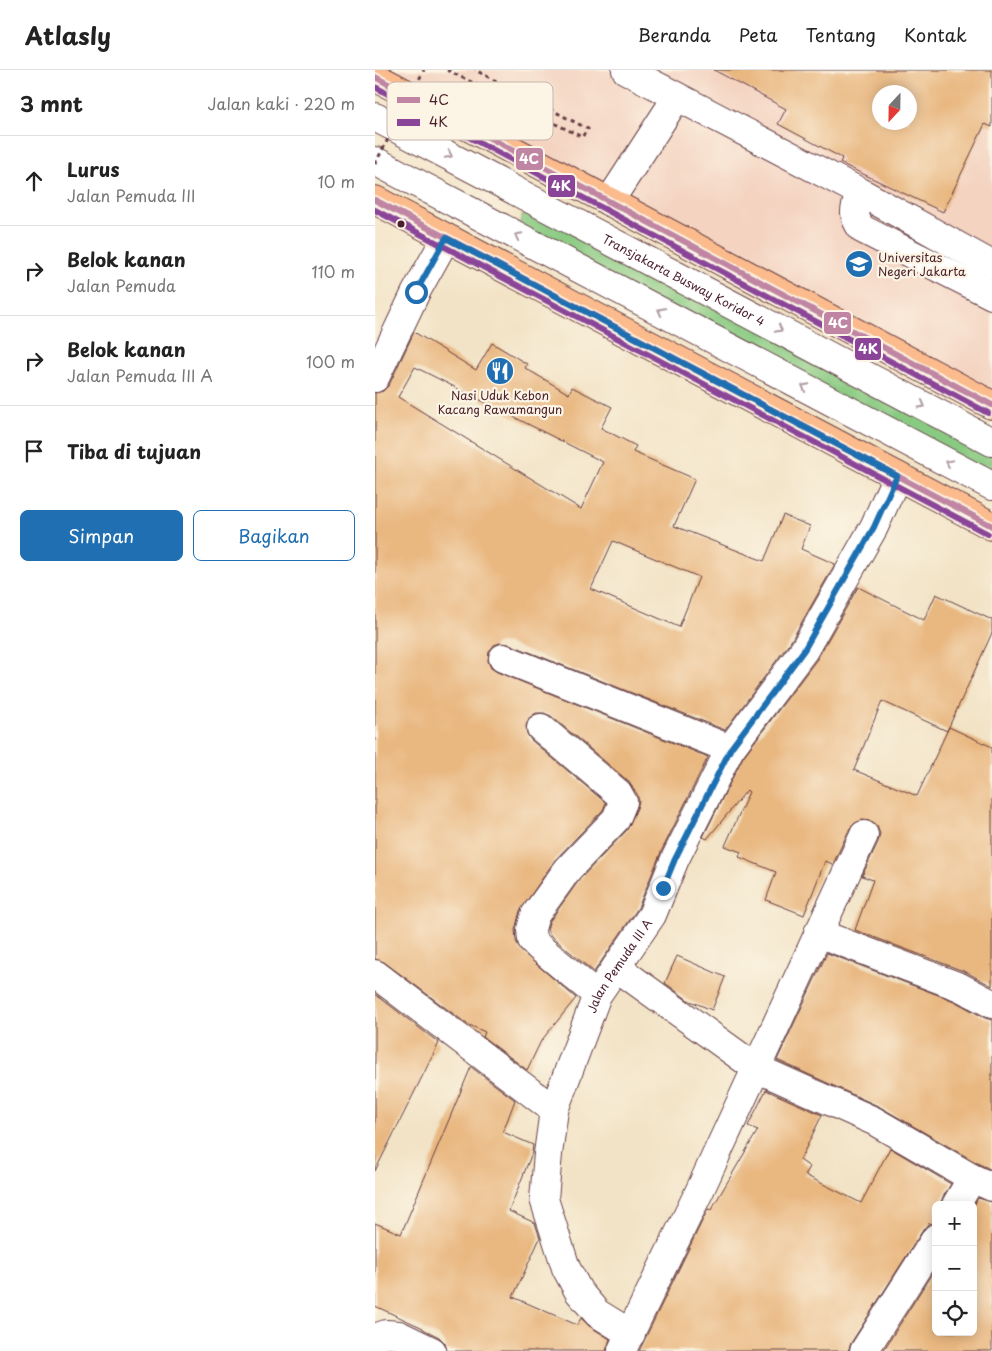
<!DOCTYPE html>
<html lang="id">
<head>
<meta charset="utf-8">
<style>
  body { margin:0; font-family:"Playpen Sans",sans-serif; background:#f2f2f2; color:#222 }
  .controls { position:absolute; right:15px; bottom:15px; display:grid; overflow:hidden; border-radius:8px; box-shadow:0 2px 12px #0003 }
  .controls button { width:45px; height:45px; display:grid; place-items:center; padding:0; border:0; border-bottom:1px solid #e0e0e0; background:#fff; color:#222; font:25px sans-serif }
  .compass { position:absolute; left:497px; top:15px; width:45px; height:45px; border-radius:50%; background:#fff; box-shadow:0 2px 12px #0003; rotate:202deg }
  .stop { position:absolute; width:15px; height:15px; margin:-11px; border:4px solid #1f6fb2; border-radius:50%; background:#fff }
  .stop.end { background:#1f6fb2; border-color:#fff; box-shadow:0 1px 5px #0008 }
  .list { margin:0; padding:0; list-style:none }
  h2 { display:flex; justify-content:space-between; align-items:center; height:65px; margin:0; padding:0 20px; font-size:21px }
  h2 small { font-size:16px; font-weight:400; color:#767676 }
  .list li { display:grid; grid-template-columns:32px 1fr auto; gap:15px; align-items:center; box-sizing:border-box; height:90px; padding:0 20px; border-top:1px solid #e0e0e0 }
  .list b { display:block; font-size:19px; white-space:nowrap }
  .list p { margin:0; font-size:16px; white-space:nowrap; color:#767676 }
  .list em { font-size:16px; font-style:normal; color:#767676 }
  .actions { display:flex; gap:10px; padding:15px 20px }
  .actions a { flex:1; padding:11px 0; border:1px solid #1f6fb2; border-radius:8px; text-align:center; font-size:18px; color:#1f6fb2 }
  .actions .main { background:#1f6fb2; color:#fff }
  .icon { flex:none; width:28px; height:28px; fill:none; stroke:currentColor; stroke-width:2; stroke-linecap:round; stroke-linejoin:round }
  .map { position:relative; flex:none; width:617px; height:1281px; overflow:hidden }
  header { display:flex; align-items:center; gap:30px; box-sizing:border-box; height:70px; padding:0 25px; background:#fff; border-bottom:1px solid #e0e0e0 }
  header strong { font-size:24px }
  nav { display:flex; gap:28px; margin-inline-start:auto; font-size:18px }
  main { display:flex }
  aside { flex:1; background:#fff }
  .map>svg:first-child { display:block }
</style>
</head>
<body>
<header>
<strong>Atlasly</strong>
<nav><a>Beranda</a><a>Peta</a><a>Tentang</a><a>Kontak</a></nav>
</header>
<main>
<aside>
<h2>3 mnt<small>Jalan kaki · 220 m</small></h2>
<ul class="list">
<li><svg class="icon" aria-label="ahead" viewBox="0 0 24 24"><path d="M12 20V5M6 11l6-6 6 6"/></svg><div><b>Lurus</b><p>Jalan Pemuda III</p></div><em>10 m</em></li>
<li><svg class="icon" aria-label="right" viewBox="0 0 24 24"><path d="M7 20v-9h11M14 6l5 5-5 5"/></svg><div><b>Belok kanan</b><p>Jalan Pemuda</p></div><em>110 m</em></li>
<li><svg class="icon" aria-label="right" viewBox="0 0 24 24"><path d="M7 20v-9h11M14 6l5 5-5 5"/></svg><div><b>Belok kanan</b><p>Jalan Pemuda III A</p></div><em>100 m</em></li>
<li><svg class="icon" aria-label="arrive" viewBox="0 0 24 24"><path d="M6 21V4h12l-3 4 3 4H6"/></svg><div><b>Tiba di tujuan</b></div></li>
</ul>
<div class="actions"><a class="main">Simpan</a><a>Bagikan</a></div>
</aside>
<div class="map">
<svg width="617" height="1281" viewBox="0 0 617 1281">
  <rect width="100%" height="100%" fill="#fcf5e5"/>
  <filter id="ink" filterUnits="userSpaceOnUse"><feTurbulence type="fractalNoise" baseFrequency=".02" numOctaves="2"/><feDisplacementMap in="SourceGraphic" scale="10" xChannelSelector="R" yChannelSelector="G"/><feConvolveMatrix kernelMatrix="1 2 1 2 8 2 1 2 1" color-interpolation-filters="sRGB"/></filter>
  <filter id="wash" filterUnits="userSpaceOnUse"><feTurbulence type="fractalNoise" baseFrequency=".0096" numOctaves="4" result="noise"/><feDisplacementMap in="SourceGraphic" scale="20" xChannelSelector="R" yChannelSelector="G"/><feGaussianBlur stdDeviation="1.12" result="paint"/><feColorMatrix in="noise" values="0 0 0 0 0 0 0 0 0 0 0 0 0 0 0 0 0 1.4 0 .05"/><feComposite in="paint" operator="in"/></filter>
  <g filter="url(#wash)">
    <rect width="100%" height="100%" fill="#f2e3c6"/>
    <path fill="#f4d3c1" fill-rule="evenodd" d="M 0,0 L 617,0 L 617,335 ZM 504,22 L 534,22 L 534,52 L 504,52 Z"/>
    <path fill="#89ca82" stroke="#6a7456" d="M 156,128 L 617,372 L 617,416 L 139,164 Z"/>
    <g id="blocks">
      <g fill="#e9b881" fill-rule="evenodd">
        <path d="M 339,0 L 617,0 L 617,57 L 610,54 L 568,142 L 465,93 L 467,88 L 403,54 L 411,39 ZM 504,22 L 534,22 L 534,52 L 504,52 Z"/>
        <path d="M 39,262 L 101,300 L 117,273 L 152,294 L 150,298 L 194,324 L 197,317 L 237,337 L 226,358 L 261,376 L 258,382 L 320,409 L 299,456 L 389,491 L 408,445 L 435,456 L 426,479 L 460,494 L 416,571 L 350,660 L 134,574 L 125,573 L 119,575 L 114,582 L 113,591 L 116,598 L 122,602 L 333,687 L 286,782 L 263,838 L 219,902 L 176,866 L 172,860 L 174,852 L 205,809 L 252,760 L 262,738 L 264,731 L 262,724 L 253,711 L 176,646 L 169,643 L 161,643 L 154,648 L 151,656 L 152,664 L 156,670 L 231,733 L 228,740 L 180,790 L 145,841 L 140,860 L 141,871 L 146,881 L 201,928 L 166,971 L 152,1000 L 108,967 L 110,962 L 92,954 L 9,892 L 0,889 L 0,323 L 8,321 L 14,315 ZM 40,297 L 228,392 L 206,439 L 23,327 ZM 238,471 L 324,507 L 304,557 L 216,519 Z"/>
        <path d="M 483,517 L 549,550 L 561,524 L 617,550 L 617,563 L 572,661 L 507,631 L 479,700 L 542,726 L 574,657 L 617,677 L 617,916 L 591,902 L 480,860 L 498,810 L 487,806 L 503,772 L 505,764 L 502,756 L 496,751 L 487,750 L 480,753 L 475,758 L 458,794 L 450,791 L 429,845 L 391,830 L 401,802 L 364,787 L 366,782 L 350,776 L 374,722 L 372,720 L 332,769 L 328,767 L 368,687 L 442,589 Z"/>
        <path d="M 452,883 L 579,931 L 610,948 L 617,950 L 617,1100 L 604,1094 L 505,1037 L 402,990 Z"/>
        <path d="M 302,886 L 350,907 L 337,940 L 313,930 L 290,913 Z"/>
        <path d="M 0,924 L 64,973 L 0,1101 Z"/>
        <path d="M 96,997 L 140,1030 L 128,1062 L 158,1075 L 157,1083 L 134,1141 L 160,1153 L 165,1168 L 138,1227 L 202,1255 L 206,1248 L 214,1256 L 235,1269 L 231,1281 L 72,1281 L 70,1273 L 64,1267 L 48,1259 L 48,1258 L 0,1236 L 0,1153 L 26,1164 Z"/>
        <path d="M 391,1020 L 447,1045 L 425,1090 L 435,1097 L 430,1105 L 486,1133 L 515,1078 L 576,1114 L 568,1127 L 565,1135 L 561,1135 L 561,1153 L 553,1154 L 548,1160 L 476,1273 L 473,1281 L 264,1281 L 333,1139 L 336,1140 L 383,1060 L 373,1056 Z"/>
        <path d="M 603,1128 L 617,1132 L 617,1281 L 508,1281 L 561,1197 L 561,1262 L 598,1262 L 598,1137 Z"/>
      </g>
    </g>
  </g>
  <g filter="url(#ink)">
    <use href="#blocks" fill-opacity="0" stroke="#633c42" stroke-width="1"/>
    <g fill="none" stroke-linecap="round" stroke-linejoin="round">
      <defs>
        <g id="minor">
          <path d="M 251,0 L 485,122 L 617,195"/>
          <path id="s1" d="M 0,47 L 617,372"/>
          <path d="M 0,91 L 617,416"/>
          <path d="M 485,122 C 480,138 476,145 487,159 L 617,225"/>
          <path d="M 234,132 L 302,27"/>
          <path d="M 0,308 L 41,222 L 71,168"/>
          <path d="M 128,588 L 355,679"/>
          <path d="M 166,658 L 243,723 L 248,732 L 241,749 L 193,799 L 160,845 L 156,859 L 157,870 L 165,878 L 222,925"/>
          <path d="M 443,863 L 585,917 L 617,934"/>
          <path d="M 241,897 L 381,998 L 499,1051 L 597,1108 L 617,1117"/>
          <path d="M 0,904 L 179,1040"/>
          <path d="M 581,1135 L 597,1108"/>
          <path id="s2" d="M 256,1264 L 222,1243 L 204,1222 L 191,1198 L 169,1129 L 173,1084 L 179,1040 L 222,925 L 277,845 L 300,789 L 355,679 L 429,580 L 499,457 L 522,406"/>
          <path d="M 0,1268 L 11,1264 L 24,1265 L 57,1281"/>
          <path d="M 247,1280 L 325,1120 L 489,765"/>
          <path d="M 489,1281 L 561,1168"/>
        </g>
        <g id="major">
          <path d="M 0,7 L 617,335"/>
          <path d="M 0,130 L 617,456"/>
        </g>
      </defs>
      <use href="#minor" stroke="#633c42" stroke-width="30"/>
      <use href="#major" stroke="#633c42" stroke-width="30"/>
      <path stroke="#633c42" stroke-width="3" stroke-dasharray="4 4" stroke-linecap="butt" d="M 72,0 L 207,67 L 213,59 L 100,0"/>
      <use href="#minor" stroke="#fff" stroke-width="28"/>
      <use href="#major" stroke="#fbbb8d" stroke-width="28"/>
      <path stroke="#633c42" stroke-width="3" stroke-dasharray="4 4" stroke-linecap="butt" d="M 0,94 L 49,0"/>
      <defs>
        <g id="bus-1">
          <path d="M 0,7 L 617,335"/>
          <path d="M 0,130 L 617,456"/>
        </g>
        <g id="bus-2">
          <path d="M 0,17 L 613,343"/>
          <path d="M 0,140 L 613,464"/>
        </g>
      </defs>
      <use href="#bus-1" stroke="#fcf5e5" stroke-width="10"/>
      <use href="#bus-2" stroke="#fcf5e5" stroke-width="10"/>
      <use href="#bus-1" stroke="#c085a2" stroke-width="6"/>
      <use href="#bus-2" stroke="#8a4598" stroke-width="6"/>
    </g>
    <defs><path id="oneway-chevron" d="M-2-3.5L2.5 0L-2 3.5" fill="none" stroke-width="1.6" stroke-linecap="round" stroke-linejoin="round" transform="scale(1.25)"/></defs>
    <g stroke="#ae9aa0">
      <use href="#oneway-chevron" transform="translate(74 85) rotate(27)"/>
      <use href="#oneway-chevron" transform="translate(143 166) rotate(-152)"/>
      <use href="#oneway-chevron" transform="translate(286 241) rotate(-152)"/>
      <use href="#oneway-chevron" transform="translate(404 259) rotate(28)"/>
      <use href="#oneway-chevron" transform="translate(430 317) rotate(-152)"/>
      <use href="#oneway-chevron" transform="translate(547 335) rotate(28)"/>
      <use href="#oneway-chevron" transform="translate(574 393) rotate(-152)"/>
    </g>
  </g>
  <g fill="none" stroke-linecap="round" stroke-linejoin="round" filter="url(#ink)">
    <path stroke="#1f6fb2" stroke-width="6" d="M 41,222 L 71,168 L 522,406 L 499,457 L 429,580 L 356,678 L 300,789 L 288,818"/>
  </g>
  <defs>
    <symbol id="university-disc" viewBox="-11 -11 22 22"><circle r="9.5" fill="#1f6fb2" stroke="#fcf5e5"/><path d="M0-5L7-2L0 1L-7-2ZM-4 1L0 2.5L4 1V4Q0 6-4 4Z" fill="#fff"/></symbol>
    <symbol id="restaurant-disc" viewBox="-11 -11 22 22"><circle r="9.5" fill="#1f6fb2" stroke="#fcf5e5"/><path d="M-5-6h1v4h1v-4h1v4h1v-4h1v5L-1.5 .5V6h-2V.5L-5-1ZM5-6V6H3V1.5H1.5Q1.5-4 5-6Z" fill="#fff"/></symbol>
  </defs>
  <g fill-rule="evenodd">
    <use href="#university-disc" x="468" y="178" width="32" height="32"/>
    <use href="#restaurant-disc" x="109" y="285" width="32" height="32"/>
  </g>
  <circle fill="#4a1f2b" stroke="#fcf5e5" stroke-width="2" cx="26" cy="154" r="4.5"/>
  <g text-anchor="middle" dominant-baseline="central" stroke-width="4.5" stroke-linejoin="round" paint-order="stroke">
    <g font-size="12" fill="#4a1f2b" stroke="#fcf5e5" text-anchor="start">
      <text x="503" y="187">Universitas<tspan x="503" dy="14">Negeri Jakarta</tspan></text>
      <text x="125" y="325" text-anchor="middle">Nasi Uduk Kebon<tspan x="125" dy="14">Kacang Rawamangun</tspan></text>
    </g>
    <g font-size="12" fill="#4a1f2b" stroke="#fcf5e5">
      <text stroke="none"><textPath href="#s1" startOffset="349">Transjakarta Busway Koridor 4</textPath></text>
      <text stroke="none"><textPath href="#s2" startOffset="416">Jalan Pemuda III A</textPath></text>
    </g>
  </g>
  <rect x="12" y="12" width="166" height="58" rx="8" fill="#fcf5e5" stroke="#c7b5ad" stroke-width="1"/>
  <rect x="22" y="27" width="23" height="6" fill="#c085a2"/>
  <rect x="22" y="49" width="23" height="7" fill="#8a4598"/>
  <g font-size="14" fill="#4a1f2b">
    <text x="54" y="35">4C</text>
    <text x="54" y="57">4K</text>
  </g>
  <g stroke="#fcf5e5" stroke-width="2">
    <rect x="140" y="77" width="29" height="24" rx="5" fill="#c085a2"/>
    <rect x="172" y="104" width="29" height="24" rx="5" fill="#8a4598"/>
    <rect x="448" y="241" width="29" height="24" rx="5" fill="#c085a2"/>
    <rect x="479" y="267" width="28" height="24" rx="5" fill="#8a4598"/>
  </g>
  <g font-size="14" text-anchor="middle" font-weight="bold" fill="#fff">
    <text x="154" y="94">4C</text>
    <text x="186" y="121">4K</text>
    <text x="463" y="258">4C</text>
    <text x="493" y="284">4K</text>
  </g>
</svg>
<div class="controls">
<button>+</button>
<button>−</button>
<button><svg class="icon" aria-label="locate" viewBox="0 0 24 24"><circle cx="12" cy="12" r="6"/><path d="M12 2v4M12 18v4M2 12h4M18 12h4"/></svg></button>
</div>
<svg class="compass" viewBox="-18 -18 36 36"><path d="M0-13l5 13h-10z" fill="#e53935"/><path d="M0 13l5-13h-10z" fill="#767676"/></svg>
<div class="stop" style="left:41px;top:222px"></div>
<div class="stop end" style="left:288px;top:818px"></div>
</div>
</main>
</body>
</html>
